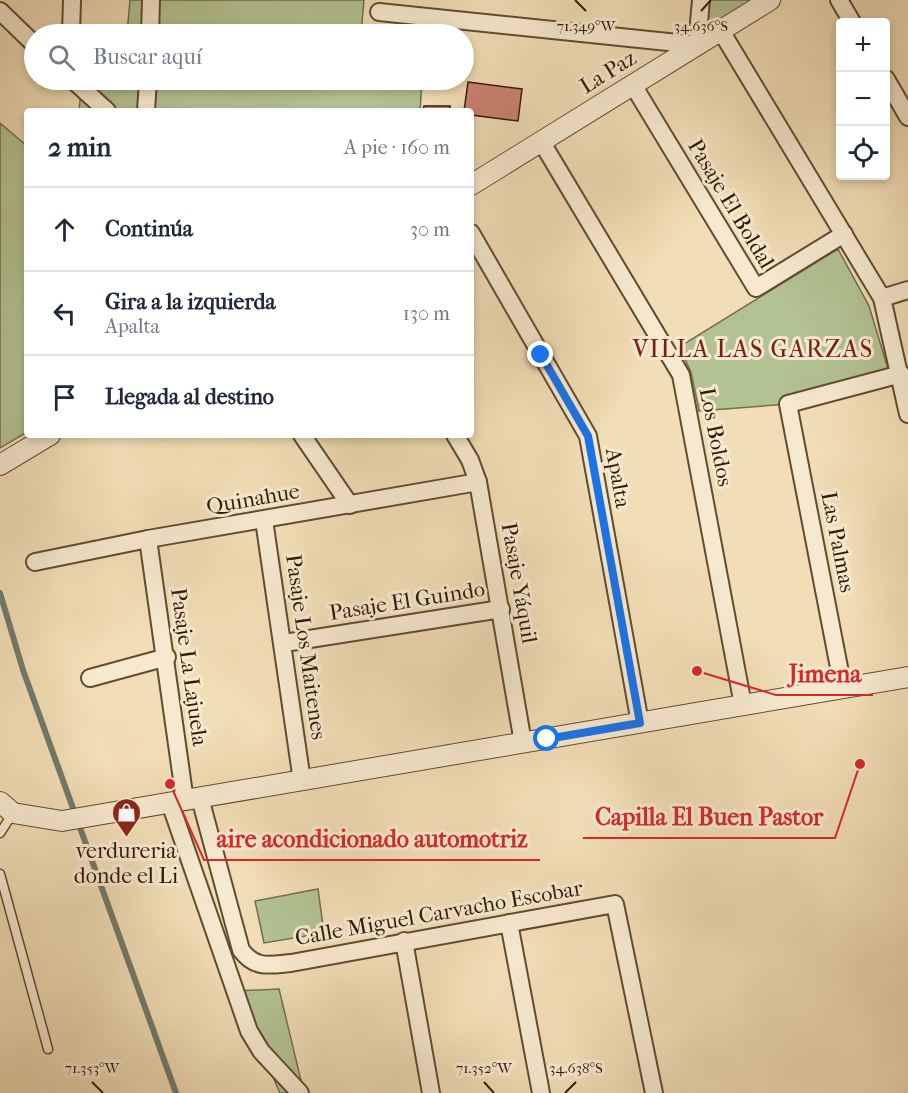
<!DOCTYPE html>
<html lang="es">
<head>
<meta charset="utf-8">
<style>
  body { margin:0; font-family:"IM FELL French Canon",serif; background:#f6f6f7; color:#1f2937 }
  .controls { position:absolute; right:18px; top:18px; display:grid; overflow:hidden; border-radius:6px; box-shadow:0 3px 9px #0003 }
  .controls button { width:54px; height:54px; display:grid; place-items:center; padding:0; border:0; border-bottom:2px solid #e0e1e3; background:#fff; color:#1f2937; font:30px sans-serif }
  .stop { position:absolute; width:18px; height:18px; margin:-14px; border:4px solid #1a73e8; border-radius:50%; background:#fff }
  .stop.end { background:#1a73e8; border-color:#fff; box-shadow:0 2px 6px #0008 }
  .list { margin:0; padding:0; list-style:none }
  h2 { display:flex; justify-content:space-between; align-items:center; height:78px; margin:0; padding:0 24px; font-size:26px }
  h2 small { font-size:20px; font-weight:400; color:#747a83 }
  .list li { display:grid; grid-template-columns:39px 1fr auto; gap:18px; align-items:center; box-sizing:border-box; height:84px; padding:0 24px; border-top:2px solid #e0e1e3 }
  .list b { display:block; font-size:22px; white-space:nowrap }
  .list p { margin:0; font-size:20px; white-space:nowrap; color:#747a83 }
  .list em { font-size:20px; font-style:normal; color:#747a83 }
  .icon { flex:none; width:33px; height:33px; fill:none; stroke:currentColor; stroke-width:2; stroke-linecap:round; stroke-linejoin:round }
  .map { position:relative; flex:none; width:908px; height:1093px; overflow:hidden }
  .search { position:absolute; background:#fff; box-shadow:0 3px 9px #0003; left:24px; top:24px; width:450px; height:66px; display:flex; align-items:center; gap:15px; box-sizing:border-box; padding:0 21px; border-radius:33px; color:#747a83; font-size:22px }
  .panel { position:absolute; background:#fff; box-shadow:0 3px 9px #0003; left:24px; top:108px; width:450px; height:330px; border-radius:6px }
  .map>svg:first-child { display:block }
</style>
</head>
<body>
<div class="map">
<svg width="908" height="1093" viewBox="0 0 908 1093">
  <rect width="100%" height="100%" fill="#f1ddb6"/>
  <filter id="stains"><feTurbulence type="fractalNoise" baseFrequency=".00333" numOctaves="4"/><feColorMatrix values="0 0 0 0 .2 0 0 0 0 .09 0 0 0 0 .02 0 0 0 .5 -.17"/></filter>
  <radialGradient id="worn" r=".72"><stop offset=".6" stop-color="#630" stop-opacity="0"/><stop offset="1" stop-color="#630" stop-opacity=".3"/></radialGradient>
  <g fill="#b3c293" stroke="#726f4c" stroke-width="1.5">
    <path d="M 130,0 L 364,0 L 361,34 L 127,34 Z"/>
    <path d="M 707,0 L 757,0 L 703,35 Z"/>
    <path d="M 82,80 L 422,80 L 420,111 L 79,111 Z"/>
    <path d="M 0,123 L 27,146 L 27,432 L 0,448 Z"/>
    <path d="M 838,249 L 869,306 L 889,372 L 788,404 L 699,411 L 691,372 L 679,347 Z"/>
    <path d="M 318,889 L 324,933 L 264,943 L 255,901 Z"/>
    <path d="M 279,989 L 304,1093 L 280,1093 L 235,991 Z"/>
  </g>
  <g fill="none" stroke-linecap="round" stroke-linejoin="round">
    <path stroke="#717b6c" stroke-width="6" d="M 0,593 L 23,670 L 176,1093"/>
  </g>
  <g fill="#cb8171" stroke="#311c04" stroke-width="1.5">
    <path d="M 468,82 L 522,89 L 518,121 L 471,115 L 471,111 L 464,111 Z"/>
    <path d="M 424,106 L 450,106 L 450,111 L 423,111 Z"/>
  </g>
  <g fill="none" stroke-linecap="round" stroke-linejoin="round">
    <defs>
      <g id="service">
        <path d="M 0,833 L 13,813"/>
        <path d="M 0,874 L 48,1049"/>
      </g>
      <g id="minor">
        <path d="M 839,0 L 852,22"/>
        <path d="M 0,11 L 34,44"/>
        <path d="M 379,12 L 697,45 L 701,0"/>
        <path d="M 721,31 L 882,298 L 908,414"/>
        <path d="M 71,34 L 72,0"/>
        <path d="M 150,34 L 151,0"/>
        <path d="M 886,79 L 908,117"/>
        <path d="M 73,80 L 107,111"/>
        <path d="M 633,85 L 756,288 L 844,234"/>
        <path d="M 146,111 L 148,80"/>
        <path d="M 541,141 L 681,375 L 743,705"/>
        <path d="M 471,233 L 588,436 L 640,723"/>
        <path d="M 882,298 L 908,290"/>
        <path d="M 302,435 L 350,505"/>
        <path d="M 455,435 L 470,460 L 478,482 L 523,743"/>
        <path d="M 264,520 L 302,781"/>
        <path d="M 148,539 L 185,801"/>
        <path d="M 35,562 L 148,539 L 478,482"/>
        <path d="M 284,643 L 501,609"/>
        <path d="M 90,678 L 167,657"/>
        <path d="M 843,688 L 788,404 L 901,374"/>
        <path d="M 200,798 L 241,950 C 255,969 269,965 291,963 L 615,904 L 654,1093"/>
        <path d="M 170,803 L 249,1031 L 261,1051 L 300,1093"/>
        <path d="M 509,923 L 541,1093"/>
        <path d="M 404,941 L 431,1093"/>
      </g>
      <g id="tertiary">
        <path d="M 471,185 L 770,0"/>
        <path d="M 0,465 L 50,435"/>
        <path d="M 0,802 L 13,813 L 62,821 L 908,677"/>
      </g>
    </defs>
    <use href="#service" stroke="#614c30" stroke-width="11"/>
    <use href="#minor" stroke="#614c30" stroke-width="20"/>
    <use href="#tertiary" stroke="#614c30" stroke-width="22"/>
    <use href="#service" stroke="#f6e9d0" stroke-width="8"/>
    <use href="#minor" stroke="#f6e9d0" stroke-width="16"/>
    <use href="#tertiary" stroke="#f6e9d0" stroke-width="20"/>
  </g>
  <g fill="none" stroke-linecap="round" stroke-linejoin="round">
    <path stroke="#1a73e8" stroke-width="8" d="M 541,355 L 588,436 L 640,723 L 547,739"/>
  </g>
  <path fill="none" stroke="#311c04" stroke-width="2" d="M 575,0 L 586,11M 701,11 L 711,0M 92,1082 L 103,1093M 484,1082 L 494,1093M 565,1093 L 576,1082"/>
  <defs>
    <symbol id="shop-pin" viewBox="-11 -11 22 30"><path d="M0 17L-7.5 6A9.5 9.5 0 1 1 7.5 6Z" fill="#8f2418" stroke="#f6e9d0"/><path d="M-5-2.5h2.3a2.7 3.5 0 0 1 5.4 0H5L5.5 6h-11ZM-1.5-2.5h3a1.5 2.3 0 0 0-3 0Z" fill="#fff"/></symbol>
  </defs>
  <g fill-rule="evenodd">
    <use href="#shop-pin" x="110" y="796" width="33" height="45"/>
  </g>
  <g text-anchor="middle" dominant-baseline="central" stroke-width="6" stroke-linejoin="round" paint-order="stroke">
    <g font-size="22" fill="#311c04" stroke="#f6e9d0">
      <text transform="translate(608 72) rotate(-32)">La Paz</text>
      <text transform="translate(731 204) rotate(59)">Pasaje El Boldal</text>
      <text transform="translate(716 437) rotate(79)">Los Boldos</text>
      <text transform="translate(618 478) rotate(80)">Apalta</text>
      <text transform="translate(253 499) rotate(-10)">Quinahue</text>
      <text transform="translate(838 542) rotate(79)">Las Palmas</text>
      <text transform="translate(519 583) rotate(80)">Pasaje Yáquil</text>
      <text transform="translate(407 601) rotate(-9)">Pasaje El Guindo</text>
      <text transform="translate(306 647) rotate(82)">Pasaje Los Maitenes</text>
      <text transform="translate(189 667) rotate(82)">Pasaje La Lajuela</text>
      <text transform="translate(439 913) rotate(-10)">Calle Miguel Carvacho Escobar</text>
    </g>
    <g font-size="22" fill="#311c04" stroke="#f6e9d0">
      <text x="126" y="851">verdureria<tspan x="126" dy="25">donde el Li</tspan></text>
    </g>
    <g font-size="24" letter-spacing="1.5" fill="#7a1f14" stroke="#f6e9d0">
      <text x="753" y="349">VILLA LAS GARZAS</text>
    </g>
  </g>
  <g font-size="15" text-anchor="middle" fill="#311c04" stroke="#f6e9d0" stroke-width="6" stroke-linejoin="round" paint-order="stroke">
    <text x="586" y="31">71.349°W</text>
    <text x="701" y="31">34.636°S</text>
    <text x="576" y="1073">34.638°S</text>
    <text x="92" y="1073">71.353°W</text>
    <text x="484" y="1073">71.352°W</text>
  </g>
  <path fill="none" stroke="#d62828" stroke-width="2" d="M697 671L776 695H873M860 764L835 838H583M170 784L204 860H540"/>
  <g fill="#d62828" stroke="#f6e9d0" stroke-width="2">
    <circle cx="697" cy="671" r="6"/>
    <circle cx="860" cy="764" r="6"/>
    <circle cx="170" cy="784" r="6"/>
  </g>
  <g font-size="24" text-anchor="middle" font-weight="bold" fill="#d62828" stroke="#f6e9d0" stroke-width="6" stroke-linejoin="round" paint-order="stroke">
    <text x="825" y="682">Jimena</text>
    <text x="709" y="825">Capilla El Buen Pastor</text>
    <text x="372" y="847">aire acondicionado automotriz</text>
  </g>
  <rect width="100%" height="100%" filter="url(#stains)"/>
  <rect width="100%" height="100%" fill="url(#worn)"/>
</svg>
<div class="controls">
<button>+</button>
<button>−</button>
<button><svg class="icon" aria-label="locate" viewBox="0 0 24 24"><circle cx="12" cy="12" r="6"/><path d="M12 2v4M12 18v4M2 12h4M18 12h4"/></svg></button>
</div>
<div class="stop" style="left:547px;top:739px"></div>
<div class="stop end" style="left:541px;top:355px"></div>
<div class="search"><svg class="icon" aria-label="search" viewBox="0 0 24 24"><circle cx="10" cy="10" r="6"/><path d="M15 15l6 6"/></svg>Buscar aquí</div>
<section class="panel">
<h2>2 min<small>A pie · 160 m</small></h2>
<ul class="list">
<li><svg class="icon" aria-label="ahead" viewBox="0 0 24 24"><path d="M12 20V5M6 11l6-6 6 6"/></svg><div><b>Continúa</b></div><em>30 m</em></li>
<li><svg class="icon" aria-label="left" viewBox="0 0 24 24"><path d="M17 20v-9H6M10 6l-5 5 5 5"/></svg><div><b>Gira a la izquierda</b><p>Apalta</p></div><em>130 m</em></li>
<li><svg class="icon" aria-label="arrive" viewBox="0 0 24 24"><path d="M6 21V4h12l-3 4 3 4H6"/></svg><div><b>Llegada al destino</b></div></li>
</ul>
</section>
</div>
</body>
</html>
